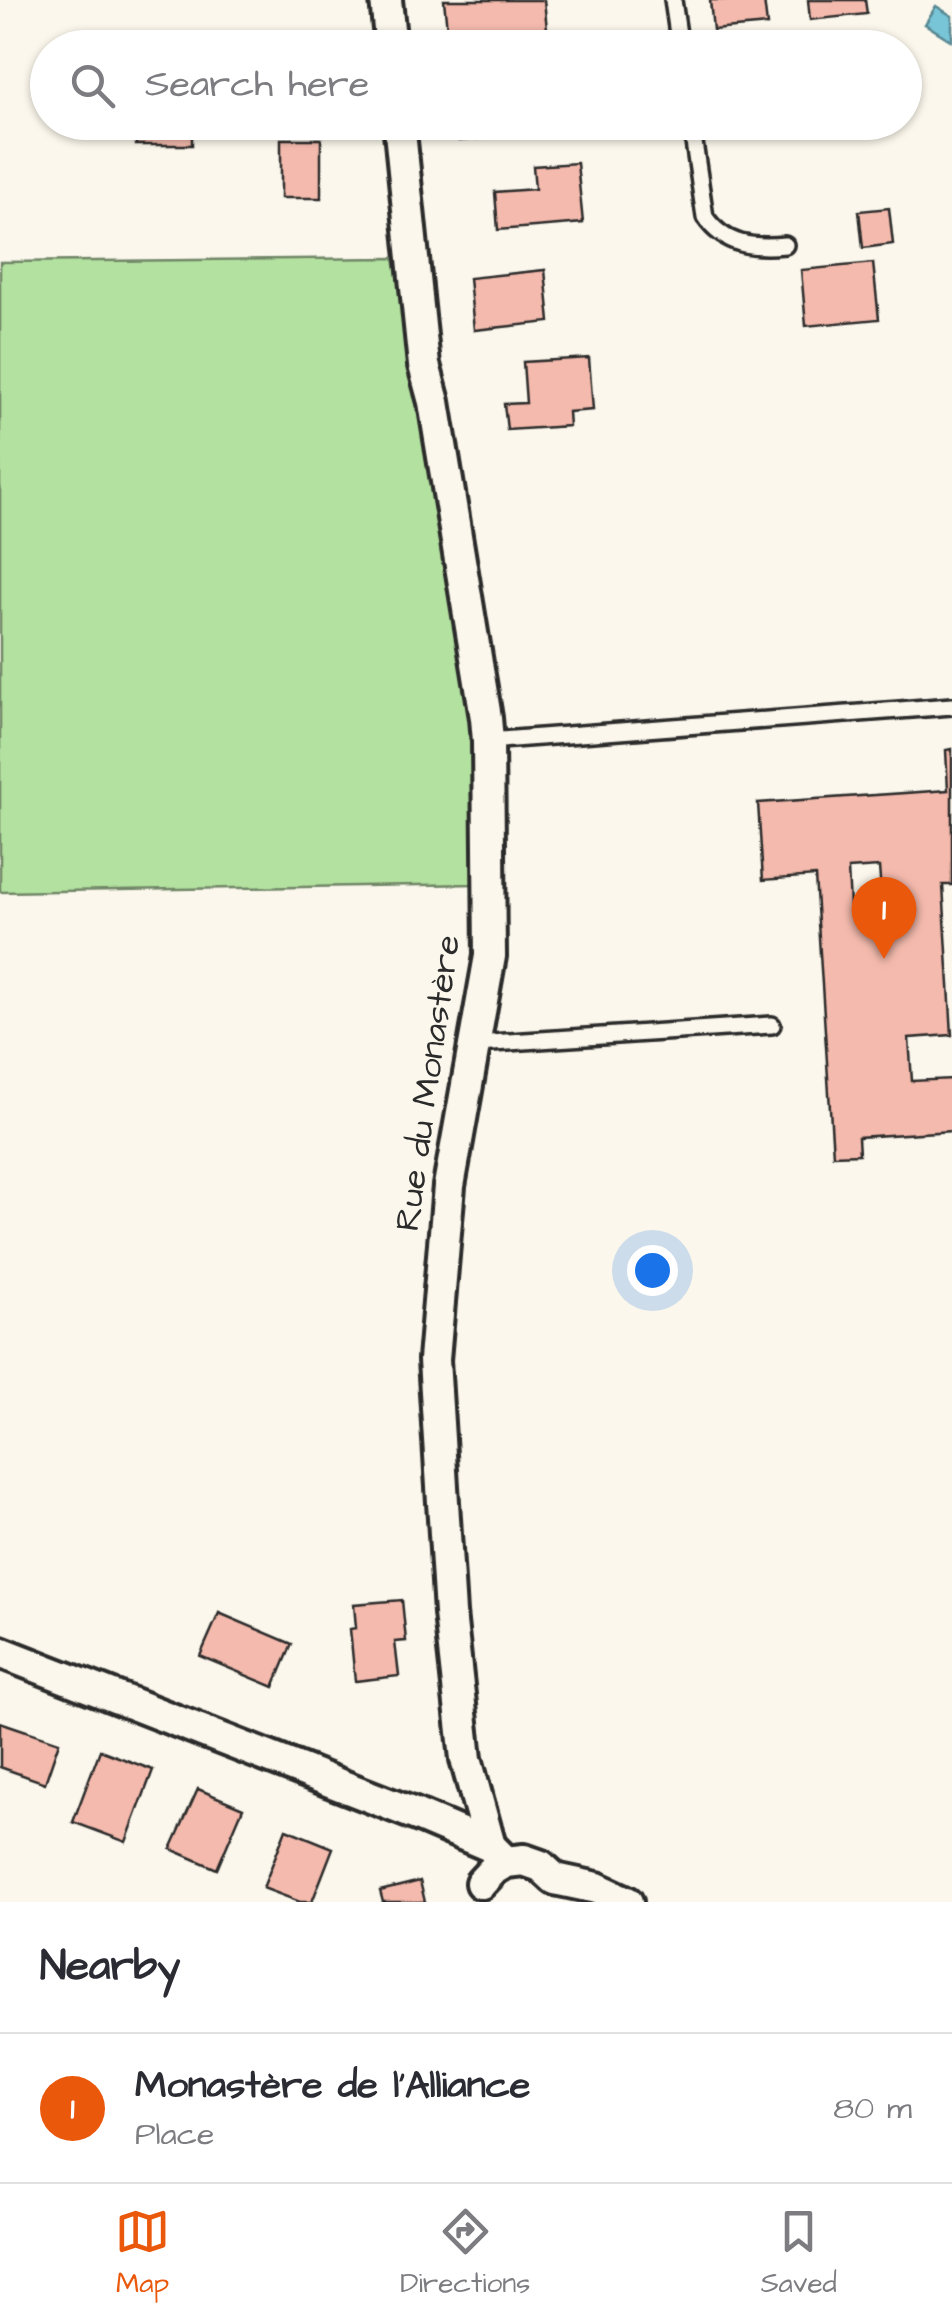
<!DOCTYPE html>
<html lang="en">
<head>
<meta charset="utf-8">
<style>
  body { margin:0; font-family:"Architects Daughter",sans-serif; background:#f2f2f3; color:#2b2b33 }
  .you { position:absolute; left:652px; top:1270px; width:35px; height:35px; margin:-25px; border:8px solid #fff; border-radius:50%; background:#1a73e8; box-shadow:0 0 0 15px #1a73e833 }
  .badge { display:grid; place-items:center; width:65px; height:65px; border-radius:50%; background:#ea580c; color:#fff; font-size:32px; font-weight:700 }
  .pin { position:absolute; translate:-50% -82px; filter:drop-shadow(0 2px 5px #0008) }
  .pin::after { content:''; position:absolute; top:52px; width:35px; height:30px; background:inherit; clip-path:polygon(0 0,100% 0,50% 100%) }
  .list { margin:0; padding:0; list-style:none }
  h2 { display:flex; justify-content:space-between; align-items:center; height:130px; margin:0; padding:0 40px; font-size:42px }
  h2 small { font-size:32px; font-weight:400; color:#7c7c81 }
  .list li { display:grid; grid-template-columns:65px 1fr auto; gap:30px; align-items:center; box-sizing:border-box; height:150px; padding:0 40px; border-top:2px solid #e1e1e2 }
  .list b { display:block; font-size:38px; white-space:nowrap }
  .list p { margin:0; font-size:32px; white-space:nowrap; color:#7c7c81 }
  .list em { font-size:32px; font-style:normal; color:#7c7c81 }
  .icon { flex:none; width:55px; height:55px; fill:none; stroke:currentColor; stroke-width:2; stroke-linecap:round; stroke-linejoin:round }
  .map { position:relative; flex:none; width:952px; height:1902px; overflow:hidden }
  .search { position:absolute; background:#fff; box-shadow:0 2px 8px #0004; left:30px; right:30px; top:30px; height:110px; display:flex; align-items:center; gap:25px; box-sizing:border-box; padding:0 35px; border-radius:55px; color:#7c7c81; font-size:38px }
  .sheet { height:280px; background:#fff }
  nav { display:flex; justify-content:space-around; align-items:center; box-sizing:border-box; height:140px; border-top:2px solid #e1e1e2; background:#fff; font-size:28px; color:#7c7c81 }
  nav a { display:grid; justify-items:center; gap:5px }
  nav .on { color:#ea580c }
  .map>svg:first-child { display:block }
</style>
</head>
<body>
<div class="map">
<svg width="952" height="1902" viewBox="0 0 952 1902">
  <rect width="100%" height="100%" fill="#fbf7ec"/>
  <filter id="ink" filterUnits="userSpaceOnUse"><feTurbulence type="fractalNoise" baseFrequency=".01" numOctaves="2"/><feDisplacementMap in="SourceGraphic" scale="20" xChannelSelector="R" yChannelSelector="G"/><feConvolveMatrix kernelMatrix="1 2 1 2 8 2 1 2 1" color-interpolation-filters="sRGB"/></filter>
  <g filter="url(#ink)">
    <path fill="#b3e1a0" stroke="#6f8666" stroke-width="2.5" d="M 394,258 L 476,734 L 478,884 L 0,892 L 0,262 Z"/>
    <path fill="#78c5d7" stroke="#598792" stroke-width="2.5" d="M 936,6 L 952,16 L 952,41 L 925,24 Z"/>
    <g fill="#f4baad" stroke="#2b2b2b" stroke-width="2.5" fill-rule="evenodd">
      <path d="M 444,0 L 544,0 L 547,29 L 448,39 Z"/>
      <path d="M 710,0 L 764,0 L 767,25 L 713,30 Z"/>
      <path d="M 808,0 L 865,0 L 867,14 L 810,20 Z"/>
      <rect x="136" y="122" width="56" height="23"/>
      <path d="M 457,122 L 518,122 L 519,135 L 459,141 Z"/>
      <rect x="281" y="139" width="40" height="59"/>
      <path d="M 577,163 L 583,223 L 498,230 L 495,192 L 535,189 L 533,166 Z"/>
      <path d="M 889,208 L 893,244 L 863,248 L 859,211 Z"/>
      <path d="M 873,263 L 879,319 L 806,326 L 801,270 Z"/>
      <path d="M 545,270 L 550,322 L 474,330 L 469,278 Z"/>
      <path d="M 589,358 L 593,410 L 568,412 L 569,426 L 507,430 L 504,404 L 526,403 L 523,362 Z"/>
      <path d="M 952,749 L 952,885 L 943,885 L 952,1035 L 909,1038 L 912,1081 L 952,1079 L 952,1131 L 858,1137 L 859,1154 L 833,1155 L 815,876 L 763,880 L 758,803 L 948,790 L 946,750 ZM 879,867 L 882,905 L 850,906 L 848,869 Z"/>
      <path d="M 402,1600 L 406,1641 L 395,1642 L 399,1676 L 355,1681 L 350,1629 L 356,1628 L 354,1604 Z"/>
      <path d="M 219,1613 L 292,1644 L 274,1687 L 200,1656 Z"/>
      <path d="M 0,1722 L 59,1742 L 45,1783 L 0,1767 Z"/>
      <path d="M 100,1750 L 153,1770 L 126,1842 L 73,1822 Z"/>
      <path d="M 198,1789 L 243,1808 L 217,1869 L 171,1849 Z"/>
      <path d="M 286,1829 L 333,1848 L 312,1902 L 300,1902 L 263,1888 Z"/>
      <path d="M 420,1881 L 425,1902 L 383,1902 L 380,1891 Z"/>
    </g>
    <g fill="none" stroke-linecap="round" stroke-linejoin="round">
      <defs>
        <g id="lane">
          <path d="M 673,0 L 680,48"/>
          <path d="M 691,122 L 705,217 C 725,246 753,248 785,245"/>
          <path d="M 488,741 L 952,706"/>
          <path d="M 476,1044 L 772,1025"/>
        </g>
        <g id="street">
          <path d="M 386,0 L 391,48"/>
          <path d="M 399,122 L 424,365 L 434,402 L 486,718 L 488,741 L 490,956 L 449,1186 L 434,1360 L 450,1613 L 466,1759 L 490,1846"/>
          <path d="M 0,1652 L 417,1815 L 490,1846 L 506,1862"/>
          <path d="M 481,1883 L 494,1869 L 506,1862 L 524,1860 L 541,1866 L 555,1879 L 597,1888 L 627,1902"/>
        </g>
      </defs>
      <use href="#lane" stroke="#2b2b2b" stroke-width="22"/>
      <use href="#street" stroke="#2b2b2b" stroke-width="38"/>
      <use href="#lane" stroke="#fbf7ec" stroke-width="15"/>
      <use href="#street" stroke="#fbf7ec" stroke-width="30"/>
    </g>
  </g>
  <g text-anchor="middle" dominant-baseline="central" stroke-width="8" stroke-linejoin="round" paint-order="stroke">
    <g font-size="35" fill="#2b2b2b" stroke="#fbf7ec">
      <text transform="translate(428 1083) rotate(-82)">Rue du Monastère</text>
    </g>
  </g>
</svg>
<div class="you"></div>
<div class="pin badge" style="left:884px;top:959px">1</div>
<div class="search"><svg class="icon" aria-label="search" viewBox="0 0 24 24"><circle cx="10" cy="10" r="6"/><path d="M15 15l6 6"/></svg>Search here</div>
</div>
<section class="sheet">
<h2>Nearby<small></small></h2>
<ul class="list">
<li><span class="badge">1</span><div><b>Monastère de l'Alliance</b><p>Place</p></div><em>80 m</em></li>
</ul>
</section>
<nav>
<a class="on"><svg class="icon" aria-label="map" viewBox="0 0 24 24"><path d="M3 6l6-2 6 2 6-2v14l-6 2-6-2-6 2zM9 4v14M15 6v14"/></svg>Map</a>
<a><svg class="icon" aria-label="directions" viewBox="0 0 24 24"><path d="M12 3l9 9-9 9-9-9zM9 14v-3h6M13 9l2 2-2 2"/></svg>Directions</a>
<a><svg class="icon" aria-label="saved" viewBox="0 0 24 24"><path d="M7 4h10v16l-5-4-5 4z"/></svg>Saved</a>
</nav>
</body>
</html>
